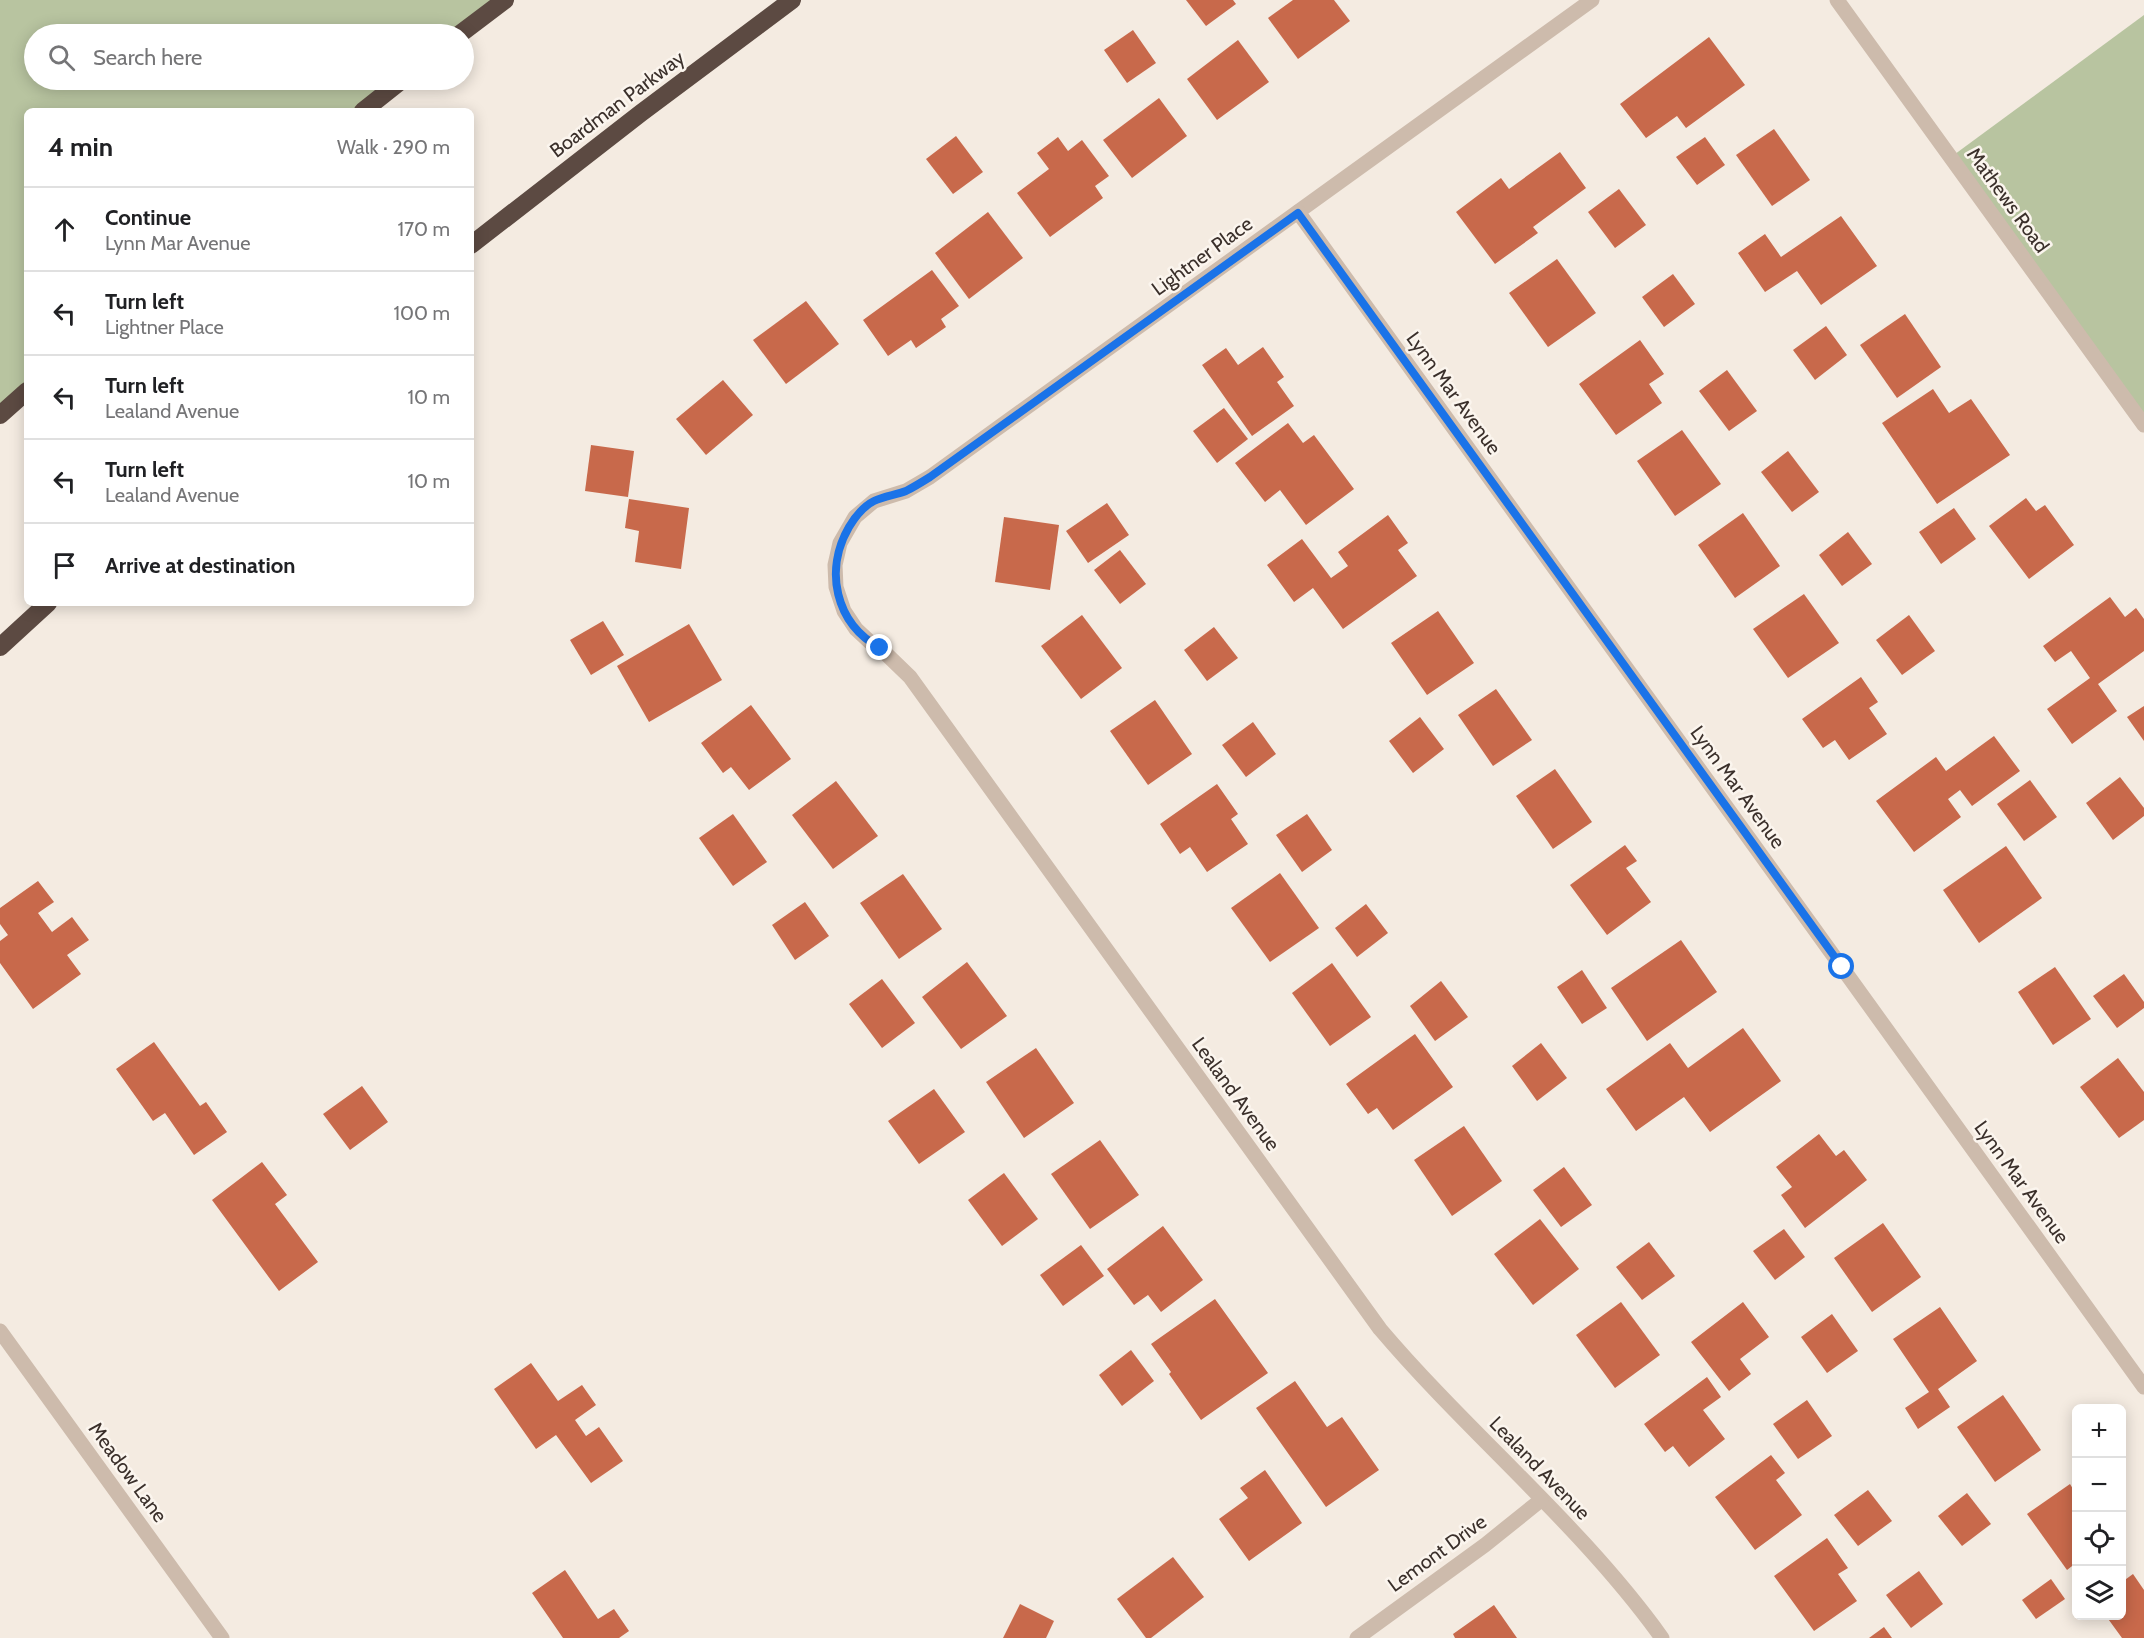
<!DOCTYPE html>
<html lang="en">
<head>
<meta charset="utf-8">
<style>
  body { margin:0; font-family:Cabin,sans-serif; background:#f2f2f2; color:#202124 }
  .controls { position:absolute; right:18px; bottom:18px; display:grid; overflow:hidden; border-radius:9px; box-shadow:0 3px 15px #0003 }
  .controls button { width:54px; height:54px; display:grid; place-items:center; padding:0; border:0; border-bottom:2px solid #e0e0e0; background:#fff; color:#202124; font:30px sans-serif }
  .stop { position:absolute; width:18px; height:18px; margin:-14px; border:4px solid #1a73e8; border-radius:50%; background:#fff }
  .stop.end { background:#1a73e8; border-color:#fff; box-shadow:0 2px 6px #0008 }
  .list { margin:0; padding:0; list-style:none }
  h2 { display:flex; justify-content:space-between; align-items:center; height:78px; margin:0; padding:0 24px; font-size:26px }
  h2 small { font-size:20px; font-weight:400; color:#757577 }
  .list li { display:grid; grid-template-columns:39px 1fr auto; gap:18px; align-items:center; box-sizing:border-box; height:84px; padding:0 24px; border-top:2px solid #e0e0e0 }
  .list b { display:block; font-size:22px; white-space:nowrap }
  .list p { margin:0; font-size:20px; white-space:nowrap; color:#757577 }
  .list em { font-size:20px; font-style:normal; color:#757577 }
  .icon { flex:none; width:33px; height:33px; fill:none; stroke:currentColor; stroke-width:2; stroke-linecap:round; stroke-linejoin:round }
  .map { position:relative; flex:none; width:2144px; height:1638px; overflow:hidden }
  .search { position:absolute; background:#fff; box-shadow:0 3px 15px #0003; left:24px; top:24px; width:450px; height:66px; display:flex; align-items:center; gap:15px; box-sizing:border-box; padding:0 21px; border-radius:33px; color:#757577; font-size:22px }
  .panel { position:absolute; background:#fff; box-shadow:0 3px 15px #0003; left:24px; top:108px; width:450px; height:498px; border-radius:9px }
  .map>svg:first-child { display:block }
</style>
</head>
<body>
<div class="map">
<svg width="2144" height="1638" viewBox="0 0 2144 1638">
  <rect width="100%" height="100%" fill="#f4ebe1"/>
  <g fill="#b8c4a0">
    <path d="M 0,0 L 505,0 L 460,34 L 34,34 L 34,80 L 402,80 L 363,111 L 27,111 L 27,391 L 0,415 Z"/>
    <path d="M 2144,15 L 2144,425 L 1951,157 Z"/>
  </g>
  <g fill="#c8694b">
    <path d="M 1186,0 L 1233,0 L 1236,4 L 1206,26 Z"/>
    <path d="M 1293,0 L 1334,0 L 1350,21 L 1298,59 L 1268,18 Z"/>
    <path d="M 1133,30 L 1156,63 L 1127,83 L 1104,50 Z"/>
    <path d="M 1709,37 L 1745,85 L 1686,128 L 1677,116 L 1646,138 L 1620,104 Z"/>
    <path d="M 1238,40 L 1269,82 L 1217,120 L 1187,79 Z"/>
    <path d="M 1159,98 L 1187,136 L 1132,178 L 1103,140 Z"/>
    <path d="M 1774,129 L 1810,180 L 1772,206 L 1736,155 Z"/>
    <path d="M 956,136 L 983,172 L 953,194 L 926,159 Z"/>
    <path d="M 1058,137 L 1068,151 L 1082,140 L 1109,176 L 1095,186 L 1103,198 L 1050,237 L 1017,193 L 1049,169 L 1037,153 Z"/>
    <path d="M 1705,137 L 1725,165 L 1697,185 L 1676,157 Z"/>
    <path d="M 1560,152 L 1586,188 L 1533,227 L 1538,233 L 1495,264 L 1456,212 L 1501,178 L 1509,189 Z"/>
    <path d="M 1619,189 L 1646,225 L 1615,248 L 1588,212 Z"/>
    <path d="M 988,212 L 1023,258 L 969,299 L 935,253 Z"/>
    <path d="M 1841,216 L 1877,266 L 1821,305 L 1797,271 L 1765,292 L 1738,253 L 1765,234 L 1781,257 Z"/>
    <path d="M 1557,259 L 1596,313 L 1548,347 L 1509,293 Z"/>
    <path d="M 932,270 L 959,306 L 941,319 L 946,327 L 916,348 L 911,340 L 888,356 L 863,320 Z"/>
    <path d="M 1673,274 L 1695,304 L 1664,327 L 1642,297 Z"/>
    <path d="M 806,301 L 839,344 L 786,384 L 753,340 Z"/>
    <path d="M 1905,314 L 1941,367 L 1897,398 L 1860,345 Z"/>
    <path d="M 1826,326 L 1847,355 L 1815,380 L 1793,350 Z"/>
    <path d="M 1640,340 L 1664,374 L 1649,384 L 1662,403 L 1616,435 L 1579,384 Z"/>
    <path d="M 1263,347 L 1284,377 L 1277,382 L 1294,406 L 1252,436 L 1202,365 L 1226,348 L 1238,365 Z"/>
    <path d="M 1727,370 L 1757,411 L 1729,431 L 1699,391 Z"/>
    <path d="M 723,380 L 753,415 L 706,455 L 676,419 Z"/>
    <path d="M 1933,389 L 1949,413 L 1971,399 L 2010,455 L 1937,504 L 1882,423 Z"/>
    <path d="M 1224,408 L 1248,439 L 1217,463 L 1193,431 Z"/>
    <path d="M 1288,423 L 1303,443 L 1314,435 L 1354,489 L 1306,525 L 1280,490 L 1265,502 L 1235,463 Z"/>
    <path d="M 1682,430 L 1721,484 L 1675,516 L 1637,461 Z"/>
    <path d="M 591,445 L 634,451 L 628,497 L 585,491 Z"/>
    <path d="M 1788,451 L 1819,492 L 1792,512 L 1761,472 Z"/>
    <path d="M 2026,498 L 2036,511 L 2045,505 L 2074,545 L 2029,579 L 1989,526 Z"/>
    <path d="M 629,499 L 689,508 L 681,569 L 635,562 L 639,531 L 625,528 Z"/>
    <path d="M 1107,503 L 1129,535 L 1088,563 L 1066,531 Z"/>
    <path d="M 1954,508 L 1976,539 L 1941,564 L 1919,532 Z"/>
    <path d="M 1743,513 L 1780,566 L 1735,598 L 1698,545 Z"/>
    <path d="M 1388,515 L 1408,543 L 1398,550 L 1417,576 L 1343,629 L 1313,588 L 1294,602 L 1267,565 L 1302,539 L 1331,578 L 1348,566 L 1338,552 Z"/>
    <path d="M 1004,517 L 1059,525 L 1050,590 L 995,582 Z"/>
    <path d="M 1848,532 L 1872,564 L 1842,586 L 1819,555 Z"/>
    <path d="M 1120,550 L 1146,584 L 1120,604 L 1094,570 Z"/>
    <path d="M 1804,594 L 1839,643 L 1788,678 L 1753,629 Z"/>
    <path d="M 2110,597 L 2125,617 L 2136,608 L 2144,619 L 2144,651 L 2098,684 L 2117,711 L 2072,744 L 2047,709 L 2090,678 L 2071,651 L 2055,662 L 2043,646 Z"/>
    <path d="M 1438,611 L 1474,663 L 1427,695 L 1391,643 Z"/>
    <path d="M 1082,615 L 1122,668 L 1081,699 L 1041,646 Z"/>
    <path d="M 1909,615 L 1935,651 L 1902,675 L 1876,640 Z"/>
    <path d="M 603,621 L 624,655 L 591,675 L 570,640 Z"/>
    <path d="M 689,624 L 722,680 L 649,722 L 617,666 Z"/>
    <path d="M 1214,627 L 1238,658 L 1207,681 L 1184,650 Z"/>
    <path d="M 1861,677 L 1878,702 L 1869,708 L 1887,734 L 1849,760 L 1835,740 L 1823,748 L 1802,719 Z"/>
    <path d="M 1496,689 L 1532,740 L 1493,766 L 1458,715 Z"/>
    <path d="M 1155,700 L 1192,754 L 1148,785 L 1110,731 Z"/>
    <path d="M 751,705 L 791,759 L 749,790 L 731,767 L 723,773 L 701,743 Z"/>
    <path d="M 2144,706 L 2144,741 L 2127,717 Z"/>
    <path d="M 1420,717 L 1444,749 L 1413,773 L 1389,741 Z"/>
    <path d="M 1253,722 L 1276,754 L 1246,777 L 1222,745 Z"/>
    <path d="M 1994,736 L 2020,771 L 1972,806 L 1960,790 L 1948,799 L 1961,817 L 1914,852 L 1876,801 L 1936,757 L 1946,771 Z"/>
    <path d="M 1555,769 L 1592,822 L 1553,849 L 1516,796 Z"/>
    <path d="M 2120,777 L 2144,808 L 2144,816 L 2113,840 L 2086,803 Z"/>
    <path d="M 2030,780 L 2057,817 L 2024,841 L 1997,804 Z"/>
    <path d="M 836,781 L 878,836 L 833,869 L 792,815 Z"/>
    <path d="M 1217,784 L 1238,814 L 1231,819 L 1248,844 L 1207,872 L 1190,847 L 1180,854 L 1160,824 Z"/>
    <path d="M 733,814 L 767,862 L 733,886 L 699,838 Z"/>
    <path d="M 1307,814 L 1332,850 L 1302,872 L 1276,835 Z"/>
    <path d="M 1625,845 L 1637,861 L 1626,868 L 1651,902 L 1607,935 L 1570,885 Z"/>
    <path d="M 2006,846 L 2042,898 L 1979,943 L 1943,890 Z"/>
    <path d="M 1280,873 L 1319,928 L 1270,962 L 1231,908 Z"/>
    <path d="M 903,874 L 942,929 L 899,959 L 860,903 Z"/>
    <path d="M 38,881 L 54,902 L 38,913 L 52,932 L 72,917 L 89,940 L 67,955 L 81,974 L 33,1009 L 0,963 L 0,941 L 8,935 L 0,924 L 0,908 Z"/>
    <path d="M 805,902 L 829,936 L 795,960 L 772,925 Z"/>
    <path d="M 1366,904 L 1388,933 L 1357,957 L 1335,928 Z"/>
    <path d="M 1681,940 L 1717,992 L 1647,1041 L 1611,988 Z"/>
    <path d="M 967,962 L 1007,1016 L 961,1049 L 922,997 Z"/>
    <path d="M 1332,963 L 1371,1017 L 1330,1046 L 1292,993 Z"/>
    <path d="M 2055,967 L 2091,1019 L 2053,1045 L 2018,992 Z"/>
    <path d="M 1582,970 L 1607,1008 L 1582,1024 L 1557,987 Z"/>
    <path d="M 2124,974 L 2144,1002 L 2144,1008 L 2117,1028 L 2093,996 Z"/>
    <path d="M 882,979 L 915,1023 L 882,1048 L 849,1004 Z"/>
    <path d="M 1441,981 L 1468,1017 L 1435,1041 L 1410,1006 Z"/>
    <path d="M 1743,1028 L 1781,1081 L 1710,1132 L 1684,1097 L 1636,1131 L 1606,1089 L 1670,1043 L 1688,1068 Z"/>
    <path d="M 1415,1034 L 1453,1087 L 1393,1130 L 1377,1108 L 1368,1114 L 1346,1084 Z"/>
    <path d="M 154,1042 L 200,1106 L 206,1102 L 227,1132 L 194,1155 L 165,1113 L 153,1121 L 116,1069 Z"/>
    <path d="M 1541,1043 L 1567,1078 L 1537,1101 L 1512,1066 Z"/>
    <path d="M 1036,1048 L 1074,1103 L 1024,1138 L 986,1082 Z"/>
    <path d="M 2118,1058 L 2144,1092 L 2144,1120 L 2119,1138 L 2080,1087 Z"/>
    <path d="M 362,1086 L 388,1122 L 350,1150 L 323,1114 Z"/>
    <path d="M 934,1089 L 965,1132 L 919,1164 L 888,1121 Z"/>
    <path d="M 1464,1126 L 1502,1181 L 1452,1216 L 1414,1160 Z"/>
    <path d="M 1819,1134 L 1836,1156 L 1844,1150 L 1867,1180 L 1805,1228 L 1781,1195 L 1792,1187 L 1776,1167 Z"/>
    <path d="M 1100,1140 L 1139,1195 L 1090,1229 L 1051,1174 Z"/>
    <path d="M 262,1162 L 287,1195 L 275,1204 L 318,1262 L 279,1291 L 212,1200 Z"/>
    <path d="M 1564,1167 L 1592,1205 L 1561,1227 L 1533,1190 Z"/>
    <path d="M 1004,1173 L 1038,1219 L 1002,1246 L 968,1200 Z"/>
    <path d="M 1540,1219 L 1579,1269 L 1533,1305 L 1494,1254 Z"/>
    <path d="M 1883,1223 L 1921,1277 L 1872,1312 L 1834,1258 Z"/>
    <path d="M 1163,1226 L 1203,1280 L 1161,1312 L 1148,1295 L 1134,1305 L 1107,1269 Z"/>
    <path d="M 1784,1229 L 1805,1257 L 1775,1280 L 1753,1251 Z"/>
    <path d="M 1649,1242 L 1675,1276 L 1642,1300 L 1616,1267 Z"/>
    <path d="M 1081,1245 L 1104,1276 L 1063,1306 L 1040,1275 Z"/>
    <path d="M 1215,1299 L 1268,1373 L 1201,1420 L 1169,1374 L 1171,1372 L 1151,1344 Z"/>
    <path d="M 1621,1302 L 1660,1355 L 1615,1388 L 1576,1335 Z"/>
    <path d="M 1743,1302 L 1769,1337 L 1740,1359 L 1751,1374 L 1729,1391 L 1691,1342 Z"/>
    <path d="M 1940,1307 L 1977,1361 L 1938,1389 L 1950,1407 L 1918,1429 L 1905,1408 L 1929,1392 L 1893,1339 Z"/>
    <path d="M 1832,1314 L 1858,1351 L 1827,1373 L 1801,1337 Z"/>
    <path d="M 1131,1350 L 1154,1381 L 1122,1406 L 1099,1375 Z"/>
    <path d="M 531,1363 L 558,1401 L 582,1385 L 596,1405 L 575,1420 L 586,1436 L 599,1427 L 623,1461 L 591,1483 L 556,1435 L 536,1449 L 494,1389 Z"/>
    <path d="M 1707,1377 L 1721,1397 L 1703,1410 L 1725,1439 L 1689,1467 L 1673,1446 L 1665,1452 L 1644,1424 Z"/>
    <path d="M 1295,1381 L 1327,1427 L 1342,1417 L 1379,1470 L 1326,1507 L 1256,1408 Z"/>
    <path d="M 2003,1395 L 2041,1450 L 1995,1482 L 1957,1427 Z"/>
    <path d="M 1807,1400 L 1832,1436 L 1798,1459 L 1773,1424 Z"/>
    <path d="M 1771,1455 L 1785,1473 L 1776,1480 L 1802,1515 L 1755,1550 L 1715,1497 Z"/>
    <path d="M 1265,1470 L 1302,1523 L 1249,1561 L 1219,1519 L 1248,1498 L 1240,1488 Z"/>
    <path d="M 2070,1484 L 2076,1494 L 2076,1563 L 2067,1570 L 2027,1514 Z"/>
    <path d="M 1868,1490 L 1892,1521 L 1858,1546 L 1834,1515 Z"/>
    <path d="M 1967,1493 L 1991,1524 L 1962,1546 L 1938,1516 Z"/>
    <path d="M 1827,1538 L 1848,1568 L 1838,1574 L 1857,1601 L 1814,1631 L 1774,1576 Z"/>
    <path d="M 1173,1557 L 1204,1597 L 1151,1638 L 1146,1638 L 1117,1599 Z"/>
    <path d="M 565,1570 L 598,1619 L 614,1609 L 629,1631 L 619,1638 L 563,1638 L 532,1593 Z"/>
    <path d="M 1919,1571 L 1943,1604 L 1911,1628 L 1886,1595 Z"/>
    <path d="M 2133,1574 L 2144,1590 L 2144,1638 L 2122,1638 L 2106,1616 L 2122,1616 L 2122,1582 Z"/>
    <path d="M 2051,1579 L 2065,1599 L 2036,1619 L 2022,1600 Z"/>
    <path d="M 1020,1604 L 1054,1621 L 1046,1638 L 1003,1638 Z"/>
    <path d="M 1494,1605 L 1517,1638 L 1455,1638 L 1453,1634 Z"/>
    <path d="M 1884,1627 L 1892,1638 L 1869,1638 Z"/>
  </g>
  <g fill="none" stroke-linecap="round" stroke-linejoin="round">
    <g stroke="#cdbbac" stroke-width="15">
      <path d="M 1592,0 L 930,477 L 906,491 L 874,501 L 855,517 L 840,543 L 835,565 L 836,587 L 844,611 L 856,629 L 870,642 L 880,648 L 910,677 L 1380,1329 C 1470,1435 1581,1525 1662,1638"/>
      <path d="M 1298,212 L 2144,1387"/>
      <path d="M 0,1331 L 222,1638"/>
      <path d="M 1357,1638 L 1485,1545 L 1541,1500"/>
    </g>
    <path stroke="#cdbbac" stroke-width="15" d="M 1837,0 L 2144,425"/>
    <g stroke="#5c4a42" stroke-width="18">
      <path d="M 460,34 L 505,0"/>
      <path d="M 363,111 L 402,80"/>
      <path d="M 471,245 L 641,113 L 792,0"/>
      <path d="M 0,415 L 27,391"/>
      <path d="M 0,647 L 48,603"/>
    </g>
  </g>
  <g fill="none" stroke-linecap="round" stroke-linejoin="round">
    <path stroke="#1a73e8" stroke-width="8" d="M 880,648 C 835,623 824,570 849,527 C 855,517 864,506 874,501 C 884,496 896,495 906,491 C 914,487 922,482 930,477 L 1298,213 L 1842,967"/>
  </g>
  <g text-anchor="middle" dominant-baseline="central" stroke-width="5" stroke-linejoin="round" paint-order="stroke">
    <g font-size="20" fill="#3b302b" stroke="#fbf5ee">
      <text transform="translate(617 104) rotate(-37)">Boardman Parkway</text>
      <text transform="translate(2008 200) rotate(54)">Mathews Road</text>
      <text transform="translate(1202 256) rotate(-36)">Lightner Place</text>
      <text transform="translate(1454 393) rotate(54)">Lynn Mar Avenue</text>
      <text transform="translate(1738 787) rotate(54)">Lynn Mar Avenue</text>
      <text transform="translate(1236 1094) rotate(54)">Lealand Avenue</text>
      <text transform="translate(2022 1182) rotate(54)">Lynn Mar Avenue</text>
      <text transform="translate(1540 1468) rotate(46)">Lealand Avenue</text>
      <text transform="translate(128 1472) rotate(54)">Meadow Lane</text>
      <text transform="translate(1437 1553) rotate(-36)">Lemont Drive</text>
    </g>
  </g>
</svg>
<div class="controls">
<button>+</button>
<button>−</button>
<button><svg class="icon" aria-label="locate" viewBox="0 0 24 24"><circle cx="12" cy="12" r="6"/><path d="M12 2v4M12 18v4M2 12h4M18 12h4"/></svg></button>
<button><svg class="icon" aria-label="layers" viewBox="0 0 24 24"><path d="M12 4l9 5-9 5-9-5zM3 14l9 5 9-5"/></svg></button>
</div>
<div class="stop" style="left:1842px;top:967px"></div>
<div class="stop end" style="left:880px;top:648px"></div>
<div class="search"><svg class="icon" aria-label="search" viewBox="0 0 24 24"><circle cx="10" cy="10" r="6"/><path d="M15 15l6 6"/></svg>Search here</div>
<section class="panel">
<h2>4 min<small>Walk · 290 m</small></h2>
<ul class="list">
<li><svg class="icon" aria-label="ahead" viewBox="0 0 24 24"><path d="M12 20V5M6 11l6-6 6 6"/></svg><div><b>Continue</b><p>Lynn Mar Avenue</p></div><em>170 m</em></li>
<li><svg class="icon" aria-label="left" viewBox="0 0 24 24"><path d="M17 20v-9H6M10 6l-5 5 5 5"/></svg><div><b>Turn left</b><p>Lightner Place</p></div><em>100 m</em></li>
<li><svg class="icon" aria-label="left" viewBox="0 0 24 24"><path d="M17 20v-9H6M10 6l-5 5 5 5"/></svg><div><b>Turn left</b><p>Lealand Avenue</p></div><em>10 m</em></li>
<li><svg class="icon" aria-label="left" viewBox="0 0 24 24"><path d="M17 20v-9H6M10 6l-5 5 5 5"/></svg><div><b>Turn left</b><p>Lealand Avenue</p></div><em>10 m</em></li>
<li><svg class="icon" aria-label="arrive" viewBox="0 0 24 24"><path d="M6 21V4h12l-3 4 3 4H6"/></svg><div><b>Arrive at destination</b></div></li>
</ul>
</section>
</div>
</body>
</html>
